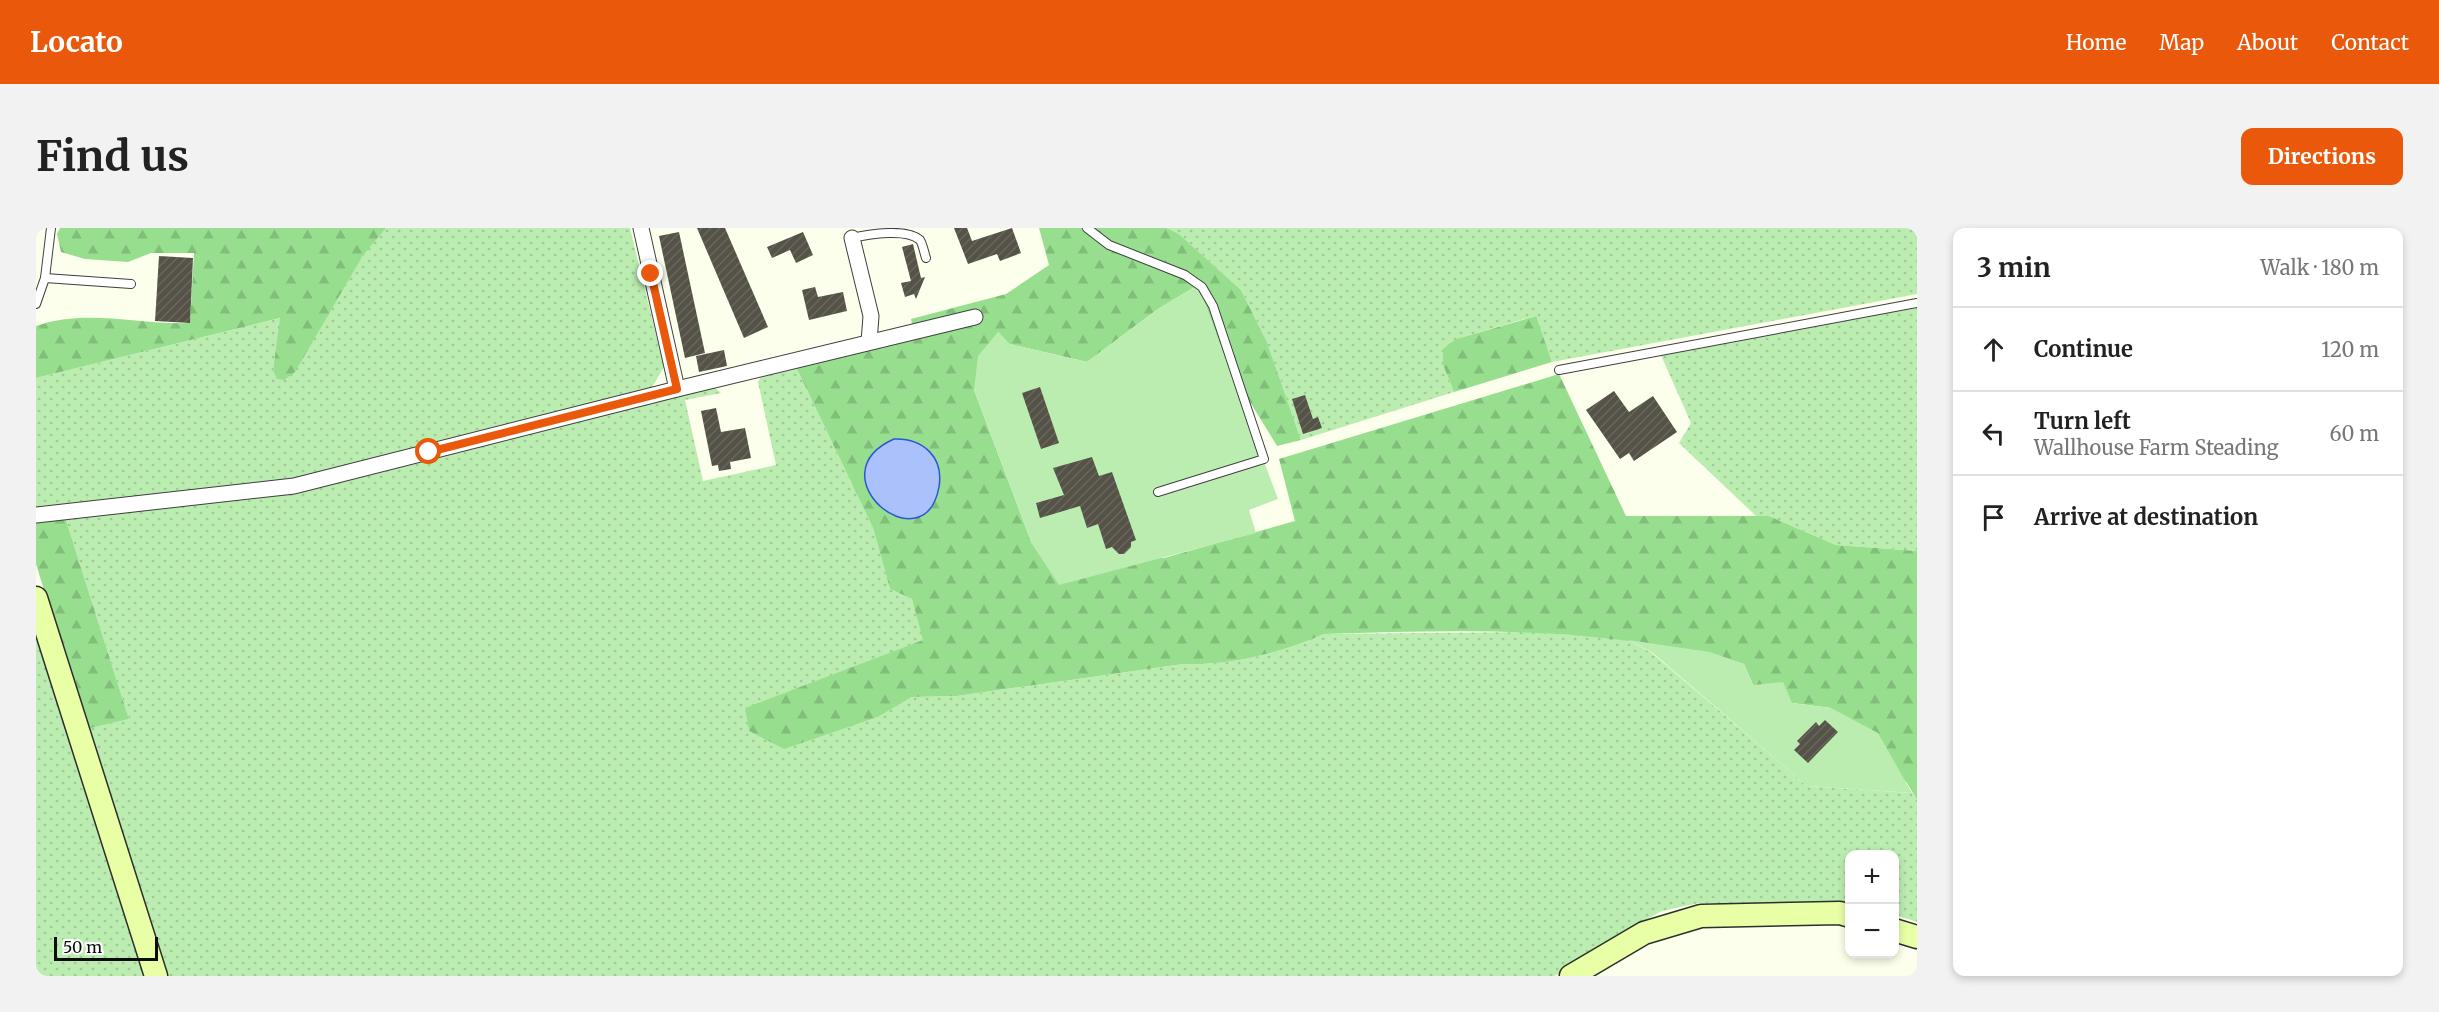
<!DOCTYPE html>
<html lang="en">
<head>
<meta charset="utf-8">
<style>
  body { margin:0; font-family:Merriweather,serif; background:#f2f2f2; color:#222 }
  .controls { position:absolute; right:18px; bottom:18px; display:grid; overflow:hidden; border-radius:12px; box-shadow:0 3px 9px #0003 }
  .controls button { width:54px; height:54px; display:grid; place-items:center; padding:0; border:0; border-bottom:2px solid #e0e0e0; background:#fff; color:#222; font:30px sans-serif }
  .scale { position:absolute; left:18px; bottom:15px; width:104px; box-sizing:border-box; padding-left:6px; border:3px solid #0c0c0c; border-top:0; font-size:16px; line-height:21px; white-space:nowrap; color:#0c0c0c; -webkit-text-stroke:4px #fff; paint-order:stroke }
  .stop { position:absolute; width:18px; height:18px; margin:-14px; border:4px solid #ea580c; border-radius:50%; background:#fff }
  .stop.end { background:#ea580c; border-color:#fff; box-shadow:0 2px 6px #0008 }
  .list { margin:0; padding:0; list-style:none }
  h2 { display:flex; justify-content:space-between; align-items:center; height:78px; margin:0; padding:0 24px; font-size:26px }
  h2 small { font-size:20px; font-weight:400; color:#767676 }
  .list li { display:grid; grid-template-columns:39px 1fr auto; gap:18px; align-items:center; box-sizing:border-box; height:84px; padding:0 24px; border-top:2px solid #e0e0e0 }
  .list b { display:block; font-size:22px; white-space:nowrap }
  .list p { margin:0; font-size:20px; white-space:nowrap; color:#767676 }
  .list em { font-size:20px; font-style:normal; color:#767676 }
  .icon { flex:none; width:33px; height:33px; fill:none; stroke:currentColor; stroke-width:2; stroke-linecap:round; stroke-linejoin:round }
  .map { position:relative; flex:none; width:1881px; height:748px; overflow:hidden; border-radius:12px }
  header { display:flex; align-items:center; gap:36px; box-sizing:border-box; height:84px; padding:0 30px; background:#ea580c; color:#fff }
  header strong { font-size:28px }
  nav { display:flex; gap:33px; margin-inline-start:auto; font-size:21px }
  .intro { display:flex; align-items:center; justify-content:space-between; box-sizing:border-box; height:144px; padding:0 36px }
  h1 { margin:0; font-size:42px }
  .button { padding:15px 27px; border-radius:12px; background:#ea580c; color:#fff; font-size:21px; font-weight:700 }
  main { display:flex; gap:36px; padding:0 36px }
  aside { flex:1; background:#fff; border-radius:12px; box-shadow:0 3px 9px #0003 }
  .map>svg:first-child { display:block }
</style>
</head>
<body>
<header>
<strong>Locato</strong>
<nav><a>Home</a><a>Map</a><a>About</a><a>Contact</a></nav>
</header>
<div class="intro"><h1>Find us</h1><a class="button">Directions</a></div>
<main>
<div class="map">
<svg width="1881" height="748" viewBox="0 0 1881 748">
  <defs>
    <pattern id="grass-dots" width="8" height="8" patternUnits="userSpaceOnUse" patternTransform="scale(1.5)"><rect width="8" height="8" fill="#bbedb1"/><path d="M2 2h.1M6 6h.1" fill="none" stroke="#a0ca97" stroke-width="1.8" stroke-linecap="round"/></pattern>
    <pattern id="forest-firs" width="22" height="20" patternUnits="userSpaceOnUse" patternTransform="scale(1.5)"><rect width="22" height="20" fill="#97df8f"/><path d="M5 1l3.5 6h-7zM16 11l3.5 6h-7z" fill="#81be7a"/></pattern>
    <pattern id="building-hatch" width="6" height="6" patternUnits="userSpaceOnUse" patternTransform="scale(1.5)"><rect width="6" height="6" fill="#555247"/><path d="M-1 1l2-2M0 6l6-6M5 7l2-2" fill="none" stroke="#68665d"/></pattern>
  </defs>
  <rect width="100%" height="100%" fill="#fcffeb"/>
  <g fill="url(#grass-dots)">
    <path d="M 349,0 L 594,0 L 628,139 L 616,159 L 255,253 L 0,280 L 0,150 L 245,90 L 237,142 Z"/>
    <path d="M 1131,0 L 1881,0 L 1881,66 L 1516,134 L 1499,88 L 1420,111 L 1407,137 L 1418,164 L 1265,212 L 1231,114 L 1205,62 L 1143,6 Z"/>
    <path d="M 1881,77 L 1881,323 L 1800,317 L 1733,288 L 1720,288 L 1643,215 L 1655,195 L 1624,125 Z"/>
    <path d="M 760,139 L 837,300 L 854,361 L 876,371 L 888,412 L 710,480 L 713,503 L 748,520 L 842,489 L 876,469 L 921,468 L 1147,436 C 1193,438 1245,425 1288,406 L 1490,404 L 1572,409 L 1592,412 L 1616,425 L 1771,558 L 1876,565 L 1881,572 L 1881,694 L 1859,687 L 1858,626 L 1814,626 L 1813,677 L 1663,675 L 1626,683 L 1600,697 L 1543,736 L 1518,748 L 128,748 L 51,501 L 93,491 L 29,289 L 260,263 L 677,158 L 685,165 L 649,172 L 667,253 L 740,237 L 722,154 L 727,145 Z"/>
    <path d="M 0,397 L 111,748 L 0,748 Z"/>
  </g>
  <g fill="url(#forest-firs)">
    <path d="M 24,0 L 349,0 L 349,1 L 326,29 L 259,144 L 248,152 L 241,151 L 237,142 L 244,90 L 0,150 L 0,98 C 49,80 103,97 154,95 L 158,25 L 115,25 L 92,34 L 49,31 L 25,24 L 21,6 Z"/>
    <path d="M 1003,0 L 1131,0 L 1143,6 L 1205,62 L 1231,114 L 1265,212 L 1241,218 L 1192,138 L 1162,57 L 1122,81 L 1051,134 L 973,116 L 962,104 L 938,162 L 996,316 L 1128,330 L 1259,293 L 1243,231 L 1523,146 L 1590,288 L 1733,288 L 1800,317 L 1881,323 L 1881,572 L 1871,555 L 1795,480 L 1756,475 L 1717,457 L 1708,436 C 1677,425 1647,421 1615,416 C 1507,399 1397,403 1288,406 C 1245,425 1193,438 1147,436 L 921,468 L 876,469 L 842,489 L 748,521 L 713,503 L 709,480 L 887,412 L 876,371 L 854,361 L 837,300 L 760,139 L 879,111 L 875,91 L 970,66 L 1013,37 Z"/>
    <path d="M 1500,88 L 1516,134 L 1418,164 L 1407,137 L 1407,121 L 1420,111 Z"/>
    <path d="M 29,289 L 93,491 L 51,501 L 0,336 L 0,291 Z"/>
  </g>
  <g fill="#bbedb1">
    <path d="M 1162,57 L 1242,271 L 1213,282 L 1220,305 L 1023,357 L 996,316 L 938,162 L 942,128 L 962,104 L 974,116 L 1051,134 L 1122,81 Z"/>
    <path d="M 1592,412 L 1674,424 L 1708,436 L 1717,457 L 1747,454 L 1756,475 L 1795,480 L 1842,505 L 1876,565 L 1771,558 L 1617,425 Z"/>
  </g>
  <path fill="#aac1fb" stroke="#2b56d8" stroke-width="1.5" d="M 858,211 C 887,210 908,229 903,259 C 888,339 777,247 858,211 Z"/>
  <g fill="url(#building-hatch)">
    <path d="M 661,0 L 689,0 L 732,99 L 708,110 Z"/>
    <path d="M 918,0 L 931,0 L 936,13 L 976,0 L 985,25 L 964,33 L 961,26 L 932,36 Z"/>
    <path d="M 643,4 L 669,125 L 649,130 L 623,8 Z"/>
    <path d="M 767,4 L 777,27 L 760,35 L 754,22 L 736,30 L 731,19 Z"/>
    <path d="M 877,16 L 885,50 L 889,49 L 880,71 L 878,66 L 869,69 L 865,55 L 875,53 L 866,19 Z"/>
    <path d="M 123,28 L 157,30 L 154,95 L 119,93 Z"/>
    <path d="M 779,59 L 782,69 L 807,64 L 811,83 L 773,92 L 766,62 Z"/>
    <path d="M 688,122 L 691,138 L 663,144 L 660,128 Z"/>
    <path d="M 1004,159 L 1023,215 L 1005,221 L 986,165 Z"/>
    <path d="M 1578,163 L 1593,184 L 1617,168 L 1641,204 L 1598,233 L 1593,225 L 1584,231 L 1550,182 Z"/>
    <path d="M 1269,167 L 1277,191 L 1282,189 L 1286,200 L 1267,206 L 1256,171 Z"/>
    <path d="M 680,180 L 685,204 L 709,200 L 715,230 L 694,234 L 695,241 L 683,243 L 682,237 L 676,238 L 665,183 Z"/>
    <path d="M 1056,229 L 1063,248 L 1076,244 L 1100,312 L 1095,314 L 1095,319 L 1088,326 L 1083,326 L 1076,319 L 1070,321 L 1062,296 L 1051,300 L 1044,278 L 1004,290 L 1000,275 L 1028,267 L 1017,240 Z"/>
    <path d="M 1789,492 L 1802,504 L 1772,535 L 1758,522 L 1764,516 L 1761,513 L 1780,494 L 1783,498 Z"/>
  </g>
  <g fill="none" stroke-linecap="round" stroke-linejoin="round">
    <defs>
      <g id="service">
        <path d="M 1051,0 L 1073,17 L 1149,47 L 1166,59 L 1177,78 L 1228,231 L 1122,264"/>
        <path d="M 816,10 C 834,6 871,0 884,12 C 887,17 888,24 890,30"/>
        <path d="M 9,50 L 95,56"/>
        <path d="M 0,76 L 9,50 L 15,0"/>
        <path d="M 1523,142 L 1881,75"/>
      </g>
      <g id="minor">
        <path d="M 605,0 L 641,161"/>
        <path d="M 816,10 L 835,88 L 833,114"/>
        <path d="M 0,287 L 258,258 L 641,161 L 939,89"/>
      </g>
      <g id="secondary">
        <path d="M 0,370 L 120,748"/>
        <path d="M 1858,702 L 1881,709"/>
        <path d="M 1535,748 L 1608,705 L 1665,688 L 1804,685 L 1814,688"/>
      </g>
    </defs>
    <use href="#service" stroke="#3f3f3f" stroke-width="10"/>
    <use href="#minor" stroke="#3f3f3f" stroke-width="17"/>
    <use href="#secondary" stroke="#2e2e2e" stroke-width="25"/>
    <use href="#service" stroke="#fff" stroke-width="8"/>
    <use href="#minor" stroke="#fff" stroke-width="15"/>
    <use href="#secondary" stroke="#e9ffa6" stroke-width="22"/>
  </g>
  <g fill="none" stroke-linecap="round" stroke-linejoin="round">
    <path stroke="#ea580c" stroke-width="8" d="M 393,224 L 641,161 L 615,46"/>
  </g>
</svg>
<div class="controls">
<button>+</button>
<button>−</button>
</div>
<div class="scale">50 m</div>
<div class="stop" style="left:393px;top:224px"></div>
<div class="stop end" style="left:615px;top:46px"></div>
</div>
<aside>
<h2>3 min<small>Walk · 180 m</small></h2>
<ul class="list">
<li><svg class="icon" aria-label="ahead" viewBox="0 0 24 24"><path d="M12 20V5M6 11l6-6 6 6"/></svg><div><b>Continue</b></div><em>120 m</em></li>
<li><svg class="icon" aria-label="left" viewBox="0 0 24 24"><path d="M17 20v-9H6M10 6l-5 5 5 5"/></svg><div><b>Turn left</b><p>Wallhouse Farm Steading</p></div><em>60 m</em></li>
<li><svg class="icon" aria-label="arrive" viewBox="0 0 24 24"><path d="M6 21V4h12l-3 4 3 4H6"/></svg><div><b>Arrive at destination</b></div></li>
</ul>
</aside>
</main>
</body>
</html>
